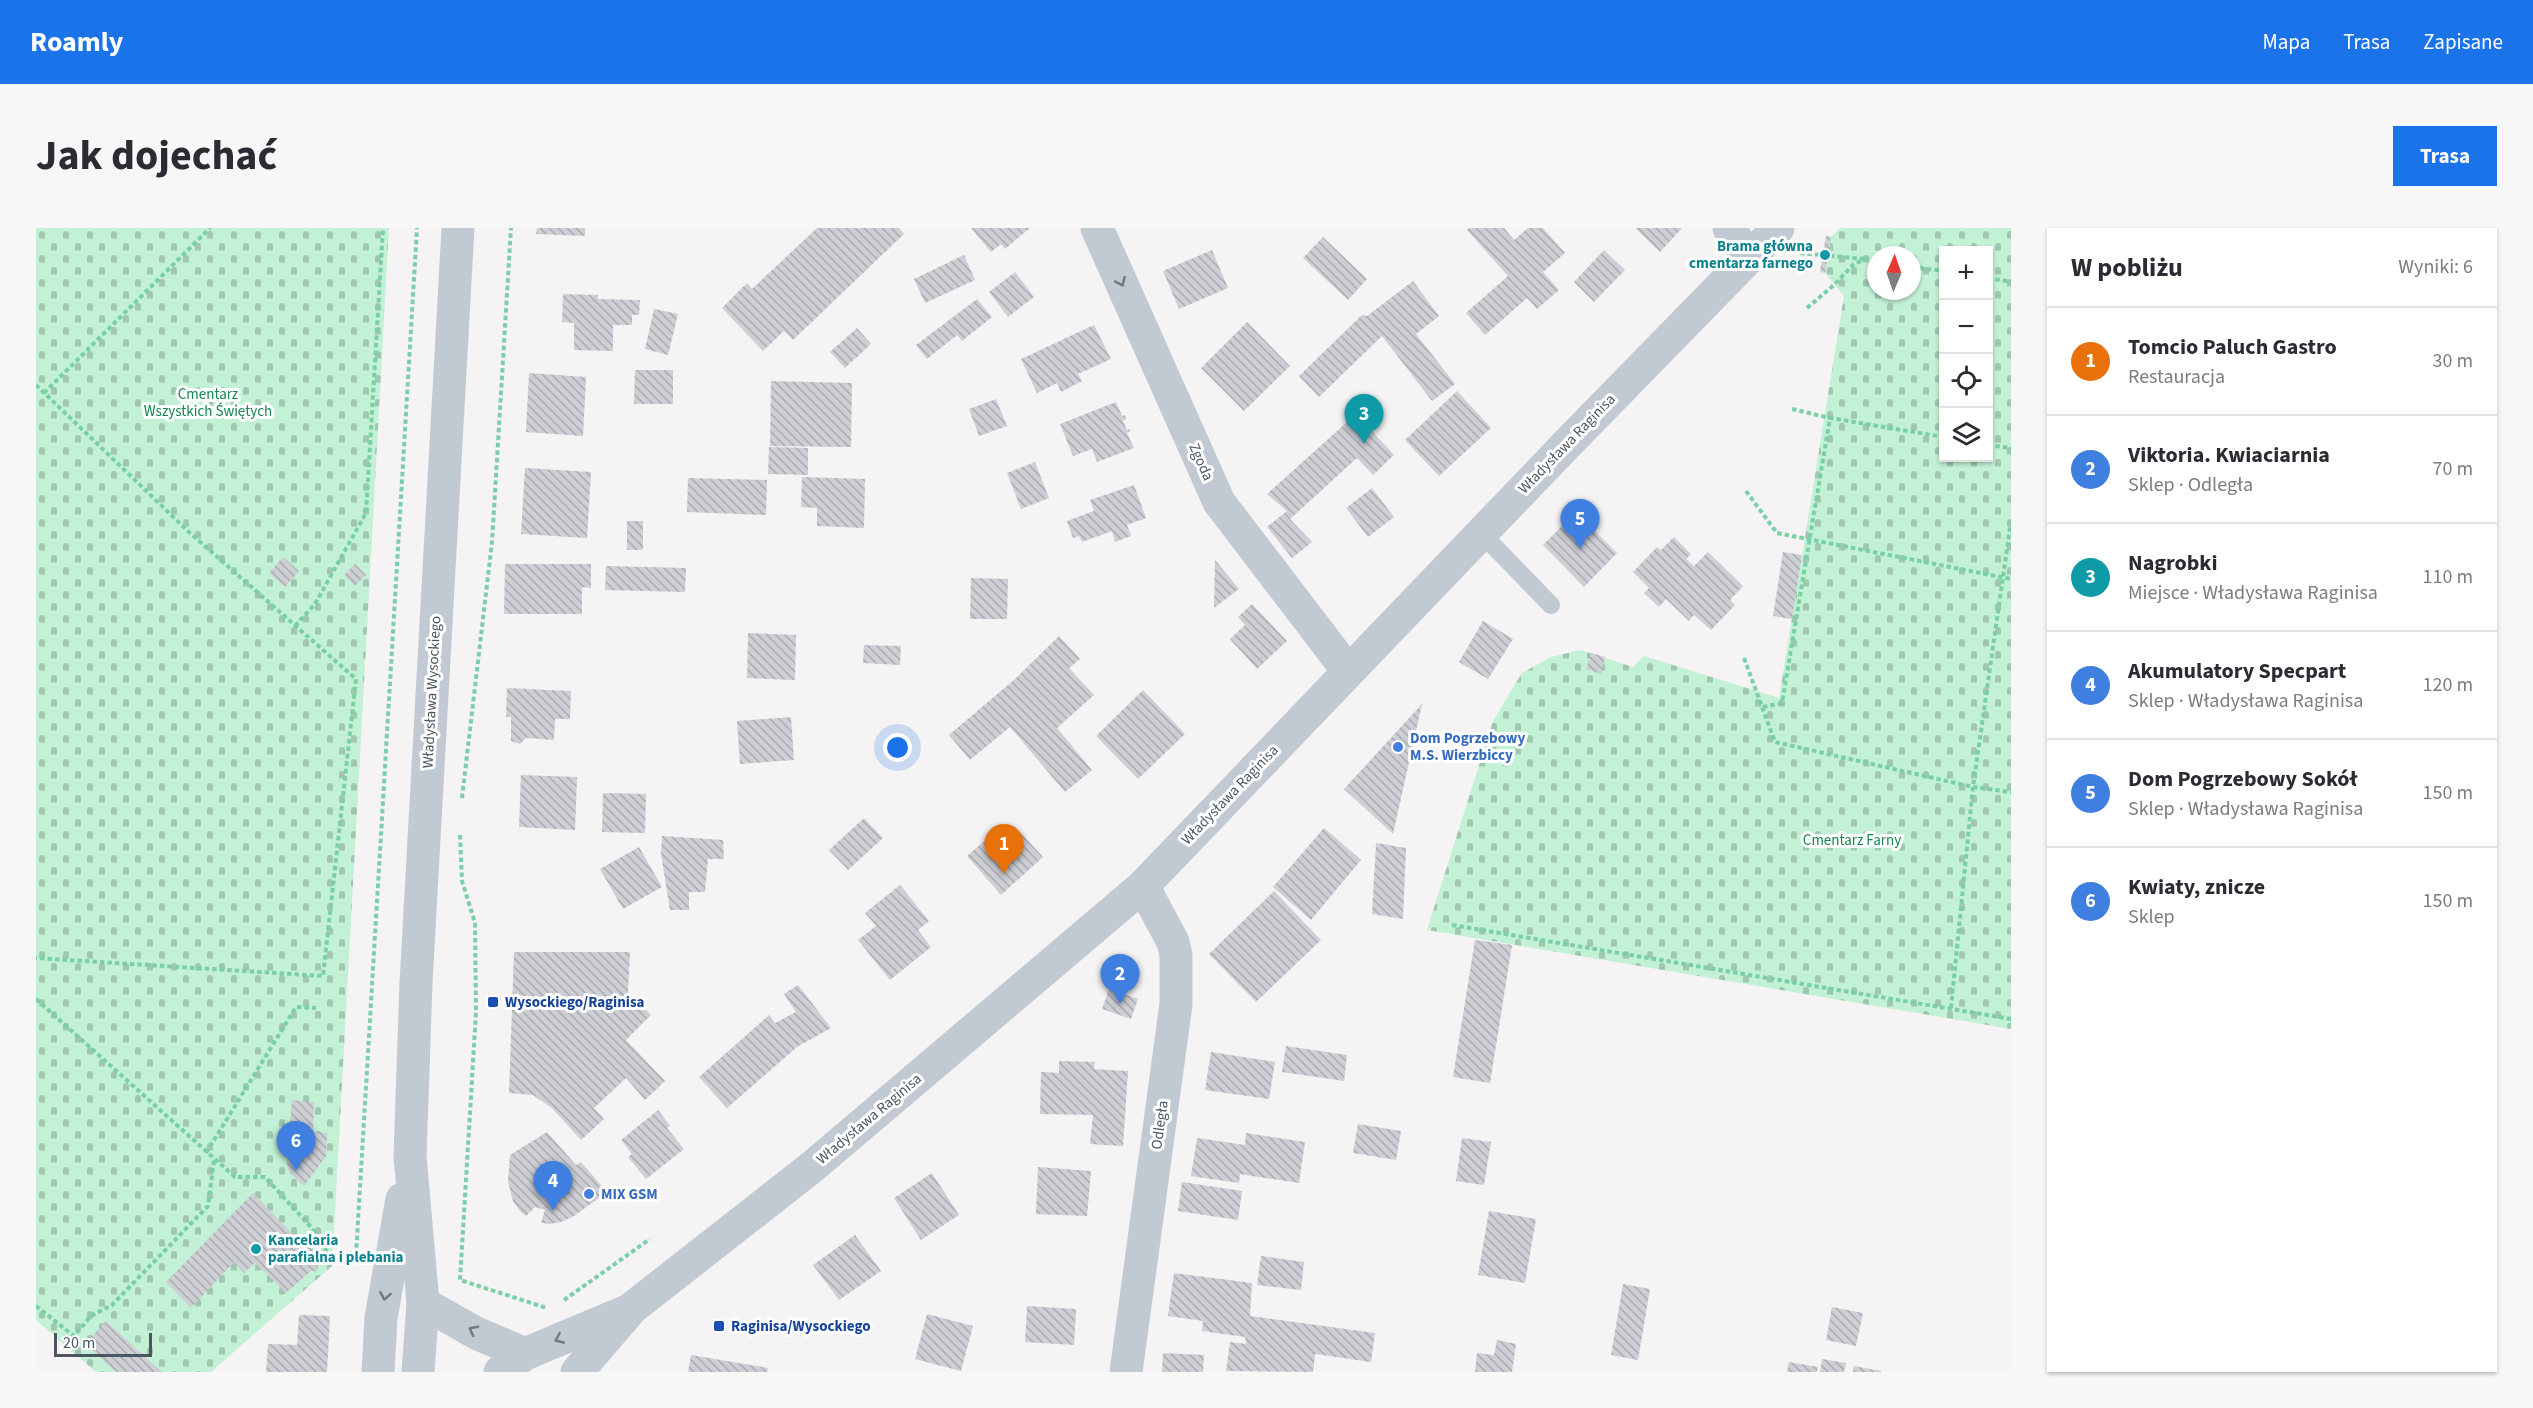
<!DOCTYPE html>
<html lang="pl">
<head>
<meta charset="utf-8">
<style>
  body { margin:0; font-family:"Source Sans 3",sans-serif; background:#f7f7f7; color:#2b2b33 }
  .controls { position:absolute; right:18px; top:18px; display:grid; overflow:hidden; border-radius:0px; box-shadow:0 2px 4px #0004 }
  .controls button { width:54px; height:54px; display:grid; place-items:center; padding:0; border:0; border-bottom:2px solid #e1e1e2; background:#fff; color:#2b2b33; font:30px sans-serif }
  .compass { position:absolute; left:1831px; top:18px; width:54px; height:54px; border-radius:50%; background:#fff; box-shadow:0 2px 4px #0004; rotate:2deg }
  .scale { position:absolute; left:18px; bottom:15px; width:98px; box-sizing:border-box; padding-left:6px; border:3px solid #4a5661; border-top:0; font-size:16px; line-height:21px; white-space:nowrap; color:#4a5661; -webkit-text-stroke:4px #fff; paint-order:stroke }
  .you { position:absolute; left:862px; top:520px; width:21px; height:21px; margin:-15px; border:4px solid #fff; border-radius:50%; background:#1a73e8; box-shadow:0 0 0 9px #1a73e833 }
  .badge { display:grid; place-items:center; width:39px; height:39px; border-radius:50%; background:#1a73e8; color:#fff; font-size:20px; font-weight:700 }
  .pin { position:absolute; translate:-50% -50px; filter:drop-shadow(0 2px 3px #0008) }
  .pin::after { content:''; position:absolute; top:32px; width:21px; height:18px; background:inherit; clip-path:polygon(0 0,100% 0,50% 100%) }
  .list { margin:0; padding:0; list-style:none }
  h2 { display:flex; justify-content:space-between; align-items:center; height:78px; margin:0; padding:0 24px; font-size:26px }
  h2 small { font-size:20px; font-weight:400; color:#7c7c81 }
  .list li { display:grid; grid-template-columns:39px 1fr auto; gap:18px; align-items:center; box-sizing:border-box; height:108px; padding:0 24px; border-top:2px solid #e1e1e2 }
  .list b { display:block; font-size:22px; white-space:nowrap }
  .list p { margin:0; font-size:20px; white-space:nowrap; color:#7c7c81 }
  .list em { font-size:20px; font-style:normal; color:#7c7c81 }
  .icon { flex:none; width:33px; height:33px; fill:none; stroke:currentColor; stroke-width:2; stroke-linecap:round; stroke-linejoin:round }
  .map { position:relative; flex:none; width:1975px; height:1144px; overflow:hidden; border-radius:0px }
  header { display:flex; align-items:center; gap:36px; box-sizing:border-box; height:84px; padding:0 30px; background:#1a73e8; color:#fff }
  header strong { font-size:28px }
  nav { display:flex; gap:33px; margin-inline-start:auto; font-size:21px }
  .intro { display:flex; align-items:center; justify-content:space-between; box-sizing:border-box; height:144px; padding:0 36px }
  h1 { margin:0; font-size:42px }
  .button { padding:15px 27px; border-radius:0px; background:#1a73e8; color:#fff; font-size:21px; font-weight:700 }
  main { display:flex; gap:36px; padding:0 36px }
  aside { flex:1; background:#fff; border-radius:0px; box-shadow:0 2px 4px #0004 }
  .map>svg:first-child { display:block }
</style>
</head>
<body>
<header>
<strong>Roamly</strong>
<nav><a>Mapa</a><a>Trasa</a><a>Zapisane</a></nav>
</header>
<div class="intro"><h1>Jak dojechać</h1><a class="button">Trasa</a></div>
<main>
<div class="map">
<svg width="1975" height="1144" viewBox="0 0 1975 1144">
  <defs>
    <pattern id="cemetery-stones" width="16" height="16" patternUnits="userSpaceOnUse" patternTransform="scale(1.5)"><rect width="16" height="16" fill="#c3f1d5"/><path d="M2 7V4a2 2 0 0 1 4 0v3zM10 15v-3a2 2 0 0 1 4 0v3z" fill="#a0c6b0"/></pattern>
    <pattern id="building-back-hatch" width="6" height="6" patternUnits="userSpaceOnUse" patternTransform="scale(1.5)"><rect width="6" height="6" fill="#cdcfd5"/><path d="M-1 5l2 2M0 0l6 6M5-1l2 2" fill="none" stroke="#a8abb0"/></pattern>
  </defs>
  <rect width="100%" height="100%" fill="#f5f3f3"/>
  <g fill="url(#cemetery-stones)" fill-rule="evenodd">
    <path d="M 0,0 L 353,0 L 296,1038 L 175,1144 L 60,1144 L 0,1092 Z"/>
    <path d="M 1804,0 L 1975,0 L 1975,801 L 1391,702 L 1457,493 L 1486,445 L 1515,429 L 1544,422 L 1597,439 L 1608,428 L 1743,470 L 1808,68 L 1789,45 L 1795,9 ZM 1908,22 L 1952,22 L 1952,230 L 1908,230 ZM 1840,27 L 1876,27 L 1876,63 L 1840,63 Z"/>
  </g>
  <g fill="url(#building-back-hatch)">
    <path d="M 501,0 L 549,0 L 549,8 L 500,6 Z"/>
    <path d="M 781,0 L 863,0 L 868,6 L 757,112 L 748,103 L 727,123 L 686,80 L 711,55 L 716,61 Z"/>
    <path d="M 935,0 L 994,0 L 969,21 L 965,16 L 955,24 Z"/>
    <path d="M 1433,0 L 1468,0 L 1478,12 L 1492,0 L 1507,0 L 1529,25 L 1507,44 L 1523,62 L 1501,81 L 1491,70 L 1449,107 L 1430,85 L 1472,48 L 1431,2 Z"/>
    <path d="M 1599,0 L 1646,0 L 1624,24 Z"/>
    <path d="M 1790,8 L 1795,9 L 1789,45 L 1784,44 Z"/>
    <path d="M 1287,9 L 1331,51 L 1312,72 L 1267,30 Z"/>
    <path d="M 1176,22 L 1192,60 L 1143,81 L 1127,43 Z"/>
    <path d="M 1568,22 L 1589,42 L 1558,74 L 1538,54 Z"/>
    <path d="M 928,27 L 939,52 L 889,75 L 878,51 Z"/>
    <path d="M 979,44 L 998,69 L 972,89 L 953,64 Z"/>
    <path d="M 1377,53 L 1403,88 L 1380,106 L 1419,156 L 1396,173 L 1346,108 L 1283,169 L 1263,148 L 1326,87 L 1331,88 Z"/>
    <path d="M 527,66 L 562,67 L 562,71 L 604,72 L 603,87 L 596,87 L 596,97 L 577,97 L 577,123 L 538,122 L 538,95 L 526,94 Z"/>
    <path d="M 941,71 L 956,89 L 926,113 L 921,107 L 891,131 L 880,117 Z"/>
    <path d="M 618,81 L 642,86 L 632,127 L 609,121 Z"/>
    <path d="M 1211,94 L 1254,138 L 1208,183 L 1165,140 Z"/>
    <path d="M 1058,97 L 1075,131 L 1042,146 L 1046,153 L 1025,164 L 1021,155 L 1001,165 L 985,131 Z"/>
    <path d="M 821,100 L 835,116 L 809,140 L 794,124 Z"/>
    <path d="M 599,142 L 637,142 L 637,176 L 598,176 Z"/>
    <path d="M 493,145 L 550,149 L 547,208 L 490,204 Z"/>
    <path d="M 735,153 L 816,155 L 815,219 L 734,218 Z"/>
    <path d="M 1421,163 L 1455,200 L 1403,248 L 1369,212 Z"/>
    <path d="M 960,171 L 971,198 L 943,208 L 933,181 Z"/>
    <path d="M 1080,174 L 1086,188 L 1089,187 L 1090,191 L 1087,193 L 1091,202 L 1093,201 L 1094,204 L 1091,205 L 1098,220 L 1061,234 L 1056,221 L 1037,228 L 1024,196 Z"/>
    <path d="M 1320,186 L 1358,227 L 1337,247 L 1321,230 L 1254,291 L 1276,314 L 1256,330 L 1231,299 L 1251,283 L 1231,266 Z"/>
    <path d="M 733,219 L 772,220 L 772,247 L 732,246 Z"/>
    <path d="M 999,234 L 1013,270 L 985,281 L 971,245 Z"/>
    <path d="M 489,240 L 555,244 L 551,310 L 485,306 Z"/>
    <path d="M 766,249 L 829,251 L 828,300 L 781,298 L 781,280 L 765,279 Z"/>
    <path d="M 652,250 L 731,252 L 730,287 L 651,284 Z"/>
    <path d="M 1098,257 L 1110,290 L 1091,297 L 1095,308 L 1079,314 L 1076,303 L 1046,314 L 1043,308 L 1037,310 L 1031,293 L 1058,283 L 1054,272 Z"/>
    <path d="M 1336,260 L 1358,289 L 1332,309 L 1310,280 Z"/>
    <path d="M 1540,284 L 1581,325 L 1548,359 L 1507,317 Z"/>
    <rect x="591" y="293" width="16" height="29"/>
    <path d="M 1638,309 L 1655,326 L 1650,331 L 1658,338 L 1672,324 L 1707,358 L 1694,372 L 1699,377 L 1675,402 L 1658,387 L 1653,393 L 1630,371 L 1623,379 L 1608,365 L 1613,360 L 1597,344 L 1621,319 L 1625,322 Z"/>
    <path d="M 1747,324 L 1766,327 L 1756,391 L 1737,388 Z"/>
    <path d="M 247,329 L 263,343 L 249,359 L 233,345 Z"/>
    <path d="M 1179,332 L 1203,361 L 1178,380 Z"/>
    <path d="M 319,336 L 330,347 L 319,358 L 308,347 Z"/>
    <path d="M 469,336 L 555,336 L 555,360 L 546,359 L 546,386 L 468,386 Z"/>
    <path d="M 570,338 L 650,340 L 649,364 L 569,362 Z"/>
    <path d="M 935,350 L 972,351 L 971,391 L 934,391 Z"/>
    <path d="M 1216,376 L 1251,413 L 1221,441 L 1194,411 L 1209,397 L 1202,389 Z"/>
    <path d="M 1447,393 L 1477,411 L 1452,451 L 1423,434 Z"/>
    <path d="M 712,405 L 760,407 L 759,452 L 711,450 Z"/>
    <path d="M 1023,408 L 1044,431 L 1033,440 L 1058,467 L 1021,500 L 1056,542 L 1029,564 L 974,499 L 934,532 L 913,507 L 979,451 Z"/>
    <path d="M 828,417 L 865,418 L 864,437 L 827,435 Z"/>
    <path d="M 1555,425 L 1569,429 L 1565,446 L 1550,441 Z"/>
    <path d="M 471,460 L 535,463 L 534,491 L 519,491 L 518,512 L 490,510 L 484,516 L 475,513 L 475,489 L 470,489 Z"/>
    <path d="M 1107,462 L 1149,506 L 1102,551 L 1060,508 Z"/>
    <path d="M 1386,476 L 1357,606 L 1308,561 Z"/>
    <path d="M 755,489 L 758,532 L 704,536 L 701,493 Z"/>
    <path d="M 485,547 L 541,549 L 539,602 L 483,599 Z"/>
    <path d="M 567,565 L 610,566 L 609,605 L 566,604 Z"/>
    <path d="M 828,590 L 847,610 L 812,642 L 793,622 Z"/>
    <path d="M 1288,600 L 1325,632 L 1275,692 L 1237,659 Z"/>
    <path d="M 961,602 L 973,615 L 985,605 L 1007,629 L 965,667 L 931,628 Z"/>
    <path d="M 626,608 L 687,612 L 688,631 L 672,631 L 669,664 L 653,664 L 653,682 L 634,682 L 625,626 Z"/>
    <path d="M 1340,615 L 1370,620 L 1367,691 L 1336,686 Z"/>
    <path d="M 603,619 L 626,659 L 587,681 L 564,641 Z"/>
    <path d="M 864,657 L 893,693 L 882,702 L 895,719 L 854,752 L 822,712 L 840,698 L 829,685 Z"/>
    <path d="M 1238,663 L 1285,712 L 1220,774 L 1173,726 Z"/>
    <path d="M 1439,712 L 1476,717 L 1454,855 L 1417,849 Z"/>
    <path d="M 478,724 L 594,724 L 592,764 L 615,787 L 590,812 L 629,853 L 609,872 L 590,850 L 558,880 L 568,891 L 545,912 L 516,880 L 497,867 L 473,865 Z"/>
    <path d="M 762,757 L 795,800 L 761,819 L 691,880 L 663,849 L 733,787 L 739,795 L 760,784 L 748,766 Z"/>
    <path d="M 1073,761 L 1102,771 L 1095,791 L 1066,781 Z"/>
    <path d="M 1250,818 L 1311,827 L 1308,853 L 1246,844 Z"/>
    <path d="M 1175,824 L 1239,834 L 1233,871 L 1169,862 Z"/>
    <path d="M 1023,833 L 1059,834 L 1058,841 L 1092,843 L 1087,918 L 1054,916 L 1057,887 L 1004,886 L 1005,844 L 1023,845 Z"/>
    <path d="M 256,872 L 278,874 L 277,904 L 291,905 L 290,928 L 268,958 L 254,945 L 251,936 Z"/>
    <path d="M 622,882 L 634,898 L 631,900 L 648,921 L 610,951 L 592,929 L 596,926 L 585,912 Z"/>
    <path d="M 1322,896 L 1365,903 L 1360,932 L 1317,925 Z"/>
    <path d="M 511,904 L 540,937 L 545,934 L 571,964 L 538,988 L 525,994 L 514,996 L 505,995 L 509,982 L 499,979 L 490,988 L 484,983 L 477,973 L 472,954 L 474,927 Z"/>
    <path d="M 1210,905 L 1269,914 L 1263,955 L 1204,946 L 1203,955 L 1155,948 L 1161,910 L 1209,917 Z"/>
    <path d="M 1426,910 L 1455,914 L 1448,957 L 1420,953 Z"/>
    <path d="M 1002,939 L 1055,943 L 1051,988 L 1000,986 Z"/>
    <path d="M 896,945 L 923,987 L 885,1012 L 858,970 Z"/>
    <path d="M 1146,954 L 1206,963 L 1202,992 L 1142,983 Z"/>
    <path d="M 217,965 L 265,1015 L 269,1012 L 283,1028 L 282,1040 L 279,1044 L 276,1042 L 250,1065 L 219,1035 L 208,1045 L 198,1034 L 155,1080 L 130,1054 Z"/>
    <path d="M 1453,983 L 1500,991 L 1489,1055 L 1442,1047 Z"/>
    <path d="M 819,1007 L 845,1043 L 803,1072 L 777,1037 Z"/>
    <path d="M 1225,1028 L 1268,1034 L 1265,1062 L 1221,1057 Z"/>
    <path d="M 1138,1045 L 1216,1055 L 1214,1088 L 1339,1105 L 1335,1134 L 1279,1126 L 1277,1144 L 1190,1143 L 1194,1114 L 1210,1116 L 1209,1109 L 1166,1103 L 1167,1093 L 1132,1088 Z"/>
    <path d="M 1587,1056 L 1614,1061 L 1602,1132 L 1575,1127 Z"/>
    <path d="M 991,1078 L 1040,1081 L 1038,1117 L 989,1114 Z"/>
    <path d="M 1796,1079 L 1827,1085 L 1820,1118 L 1790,1112 Z"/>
    <path d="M 891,1086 L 937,1098 L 925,1143 L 879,1131 Z"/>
    <path d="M 263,1087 L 294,1088 L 291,1144 L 230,1144 L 232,1116 L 261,1117 Z"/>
    <path d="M 70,1093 L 126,1144 L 80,1144 L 49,1116 Z"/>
    <path d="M 1461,1112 L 1480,1116 L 1476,1144 L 1439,1144 L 1441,1125 L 1458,1127 Z"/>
    <path d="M 1127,1125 L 1168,1127 L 1167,1144 L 1126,1144 Z"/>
    <path d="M 655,1127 L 732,1140 L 731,1144 L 652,1144 Z"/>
    <path d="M 1786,1131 L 1810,1135 L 1808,1144 L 1784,1144 Z"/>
    <path d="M 1753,1134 L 1782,1139 L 1781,1144 L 1751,1144 Z"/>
    <path d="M 1818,1138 L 1845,1143 L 1845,1144 L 1817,1144 Z"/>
  </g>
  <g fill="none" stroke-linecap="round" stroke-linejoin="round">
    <g stroke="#7ad0a6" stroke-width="4" stroke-dasharray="4.5 3" stroke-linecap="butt">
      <path d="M 1764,25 L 1828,31"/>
      <path d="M 1876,39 L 1908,43"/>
      <path d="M 1952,50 L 1975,54"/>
      <path d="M 1771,80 L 1798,57 L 1818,36 L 1829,31 L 1840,33"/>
      <path d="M 0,157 L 154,305 L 320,451 L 287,748 L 0,730"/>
      <path d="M 8,165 L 174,0"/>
      <path d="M 1756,181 L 1794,190"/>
      <path d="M 1952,217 L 1975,220"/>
      <path d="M 1710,263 L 1741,305 L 1975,351"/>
      <path d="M 259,398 L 279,376 L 330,285 L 347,0"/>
      <path d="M 1708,430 L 1739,514 L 1937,559 L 1975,564"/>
      <path d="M 1727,479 L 1746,475 L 1794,190 L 1908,209"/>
      <path d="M 426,570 L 456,314 L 475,0"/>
      <path d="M 424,607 L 426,653 L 439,695 L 440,784 L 424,1052 L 511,1080"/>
      <path d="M 1416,697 L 1975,791"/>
      <path d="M 0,771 L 199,949 L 229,949 L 275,999 L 296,1032 L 320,1032"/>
      <path d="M 1915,780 L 1937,559 L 1975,293"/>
      <path d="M 170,925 L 260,779 L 280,780"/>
      <path d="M 320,1027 L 381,0"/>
      <path d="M 528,1072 L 614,1011"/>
      <path d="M 0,1078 L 38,1108 L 55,1088 L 76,1077 L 172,978 L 178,932"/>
    </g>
    <path stroke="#c1cad2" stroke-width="18" d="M 1445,305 L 1515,377"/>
    <g stroke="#c1cad2" stroke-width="33">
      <path d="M 1061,0 L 1183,274 L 1312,443"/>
      <path d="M 1693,0 L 1713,30"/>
      <path d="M 1090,1144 L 1140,776 L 1140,727 L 1137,714 L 1107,658"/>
    </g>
    <g stroke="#c1cad2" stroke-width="33">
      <path d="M 387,1075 L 440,1105 L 489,1126"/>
      <path d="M 342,1144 L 345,1090 L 366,971"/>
      <path d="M 382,1144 L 387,1075 L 374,928 L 380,755 L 422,0"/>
      <path d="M 464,1144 L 489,1126 L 589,1084"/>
      <path d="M 541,1144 L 596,1080 L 776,939 L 1107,658 L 1531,216 L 1742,0"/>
    </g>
  </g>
  <defs><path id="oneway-chevron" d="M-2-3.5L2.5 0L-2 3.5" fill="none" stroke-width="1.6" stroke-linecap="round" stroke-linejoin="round" transform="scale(1.5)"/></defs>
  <g stroke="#6e7983">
    <use href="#oneway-chevron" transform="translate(1085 54) rotate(66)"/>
    <use href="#oneway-chevron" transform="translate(349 1068) rotate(100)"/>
    <use href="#oneway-chevron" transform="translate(437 1102) rotate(-152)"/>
    <use href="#oneway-chevron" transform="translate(523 1111) rotate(157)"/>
  </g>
  <g fill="#0f9aa8" stroke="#fff" stroke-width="2">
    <circle cx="1789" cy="27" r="6"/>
    <circle cx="220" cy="1021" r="6"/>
  </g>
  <g fill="#3f7fe0" stroke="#fff" stroke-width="2">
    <circle cx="1362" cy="519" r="6"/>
    <circle cx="553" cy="966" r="6"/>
  </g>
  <g fill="#1a4fb4" stroke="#fff" stroke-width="2">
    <rect x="451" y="768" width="12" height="12" rx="3"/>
    <rect x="677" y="1092" width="12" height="12" rx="3"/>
  </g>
  <g text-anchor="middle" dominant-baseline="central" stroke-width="6" stroke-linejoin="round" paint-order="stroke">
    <g font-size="15" font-weight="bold" fill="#0d838f" stroke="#fff" text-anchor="end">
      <text x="1777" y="18">Brama główna<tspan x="1777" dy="17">cmentarza farnego</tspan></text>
      <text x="232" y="1012" text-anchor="start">Kancelaria<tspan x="232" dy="17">parafialna i plebania</tspan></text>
    </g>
    <g font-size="15" fill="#17864f" stroke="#fff">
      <text x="172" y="166">Cmentarz<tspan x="172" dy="17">Wszystkich Świętych</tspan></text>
      <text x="1816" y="612">Cmentarz Farny</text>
    </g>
    <g font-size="15" fill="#4a5661" stroke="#fff">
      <text transform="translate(1531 216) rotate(-46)">Władysława Raginisa</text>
      <text transform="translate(1165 234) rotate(66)">Zgoda</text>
      <text transform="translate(396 464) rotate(-87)">Władysława Wysockiego</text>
      <text transform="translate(1194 567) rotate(-46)">Władysława Raginisa</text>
      <text transform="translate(833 891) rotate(-40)">Władysława Raginisa</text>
      <text transform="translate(1124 897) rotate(-82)">Odległa</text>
    </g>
    <g font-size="15" font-weight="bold" fill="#366cbe" stroke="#fff" text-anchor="start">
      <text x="1374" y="510">Dom Pogrzebowy<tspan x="1374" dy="17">M.S. Wierzbiccy</tspan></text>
      <text x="565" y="966">MIX GSM</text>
    </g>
    <g font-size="15" font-weight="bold" fill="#164399" stroke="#fff" text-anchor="start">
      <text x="469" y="774">Wysockiego/Raginisa</text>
      <text x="695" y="1098">Raginisa/Wysockiego</text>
    </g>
  </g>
</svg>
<div class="controls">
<button>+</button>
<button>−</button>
<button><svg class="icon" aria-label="locate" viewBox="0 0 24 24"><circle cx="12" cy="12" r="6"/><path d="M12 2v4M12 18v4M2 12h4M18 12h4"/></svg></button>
<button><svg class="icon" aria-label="layers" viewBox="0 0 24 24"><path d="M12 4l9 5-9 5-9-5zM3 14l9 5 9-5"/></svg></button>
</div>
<svg class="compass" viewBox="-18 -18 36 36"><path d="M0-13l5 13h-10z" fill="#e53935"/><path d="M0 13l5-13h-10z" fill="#7c7c81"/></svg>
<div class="scale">20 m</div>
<div class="you"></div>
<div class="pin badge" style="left:968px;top:646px;background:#e8710a">1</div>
<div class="pin badge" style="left:1084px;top:776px;background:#3f7fe0">2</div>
<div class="pin badge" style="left:1328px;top:216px;background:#0f9aa8">3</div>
<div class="pin badge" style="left:517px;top:983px;background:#3f7fe0">4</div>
<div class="pin badge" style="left:1544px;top:321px;background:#3f7fe0">5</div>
<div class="pin badge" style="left:260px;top:943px;background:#3f7fe0">6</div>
</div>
<aside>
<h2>W pobliżu<small>Wyniki: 6</small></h2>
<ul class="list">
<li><span class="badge" style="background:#e8710a">1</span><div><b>Tomcio Paluch Gastro</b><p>Restauracja</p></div><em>30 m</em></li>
<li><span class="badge" style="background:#3f7fe0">2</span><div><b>Viktoria. Kwiaciarnia</b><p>Sklep · Odległa</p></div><em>70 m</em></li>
<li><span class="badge" style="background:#0f9aa8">3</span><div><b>Nagrobki</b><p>Miejsce · Władysława Raginisa</p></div><em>110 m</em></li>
<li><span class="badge" style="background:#3f7fe0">4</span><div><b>Akumulatory Specpart</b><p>Sklep · Władysława Raginisa</p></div><em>120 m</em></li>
<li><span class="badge" style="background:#3f7fe0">5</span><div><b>Dom Pogrzebowy Sokół</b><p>Sklep · Władysława Raginisa</p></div><em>150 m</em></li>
<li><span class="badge" style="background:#3f7fe0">6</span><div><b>Kwiaty, znicze</b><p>Sklep</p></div><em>150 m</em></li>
</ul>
</aside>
</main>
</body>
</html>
